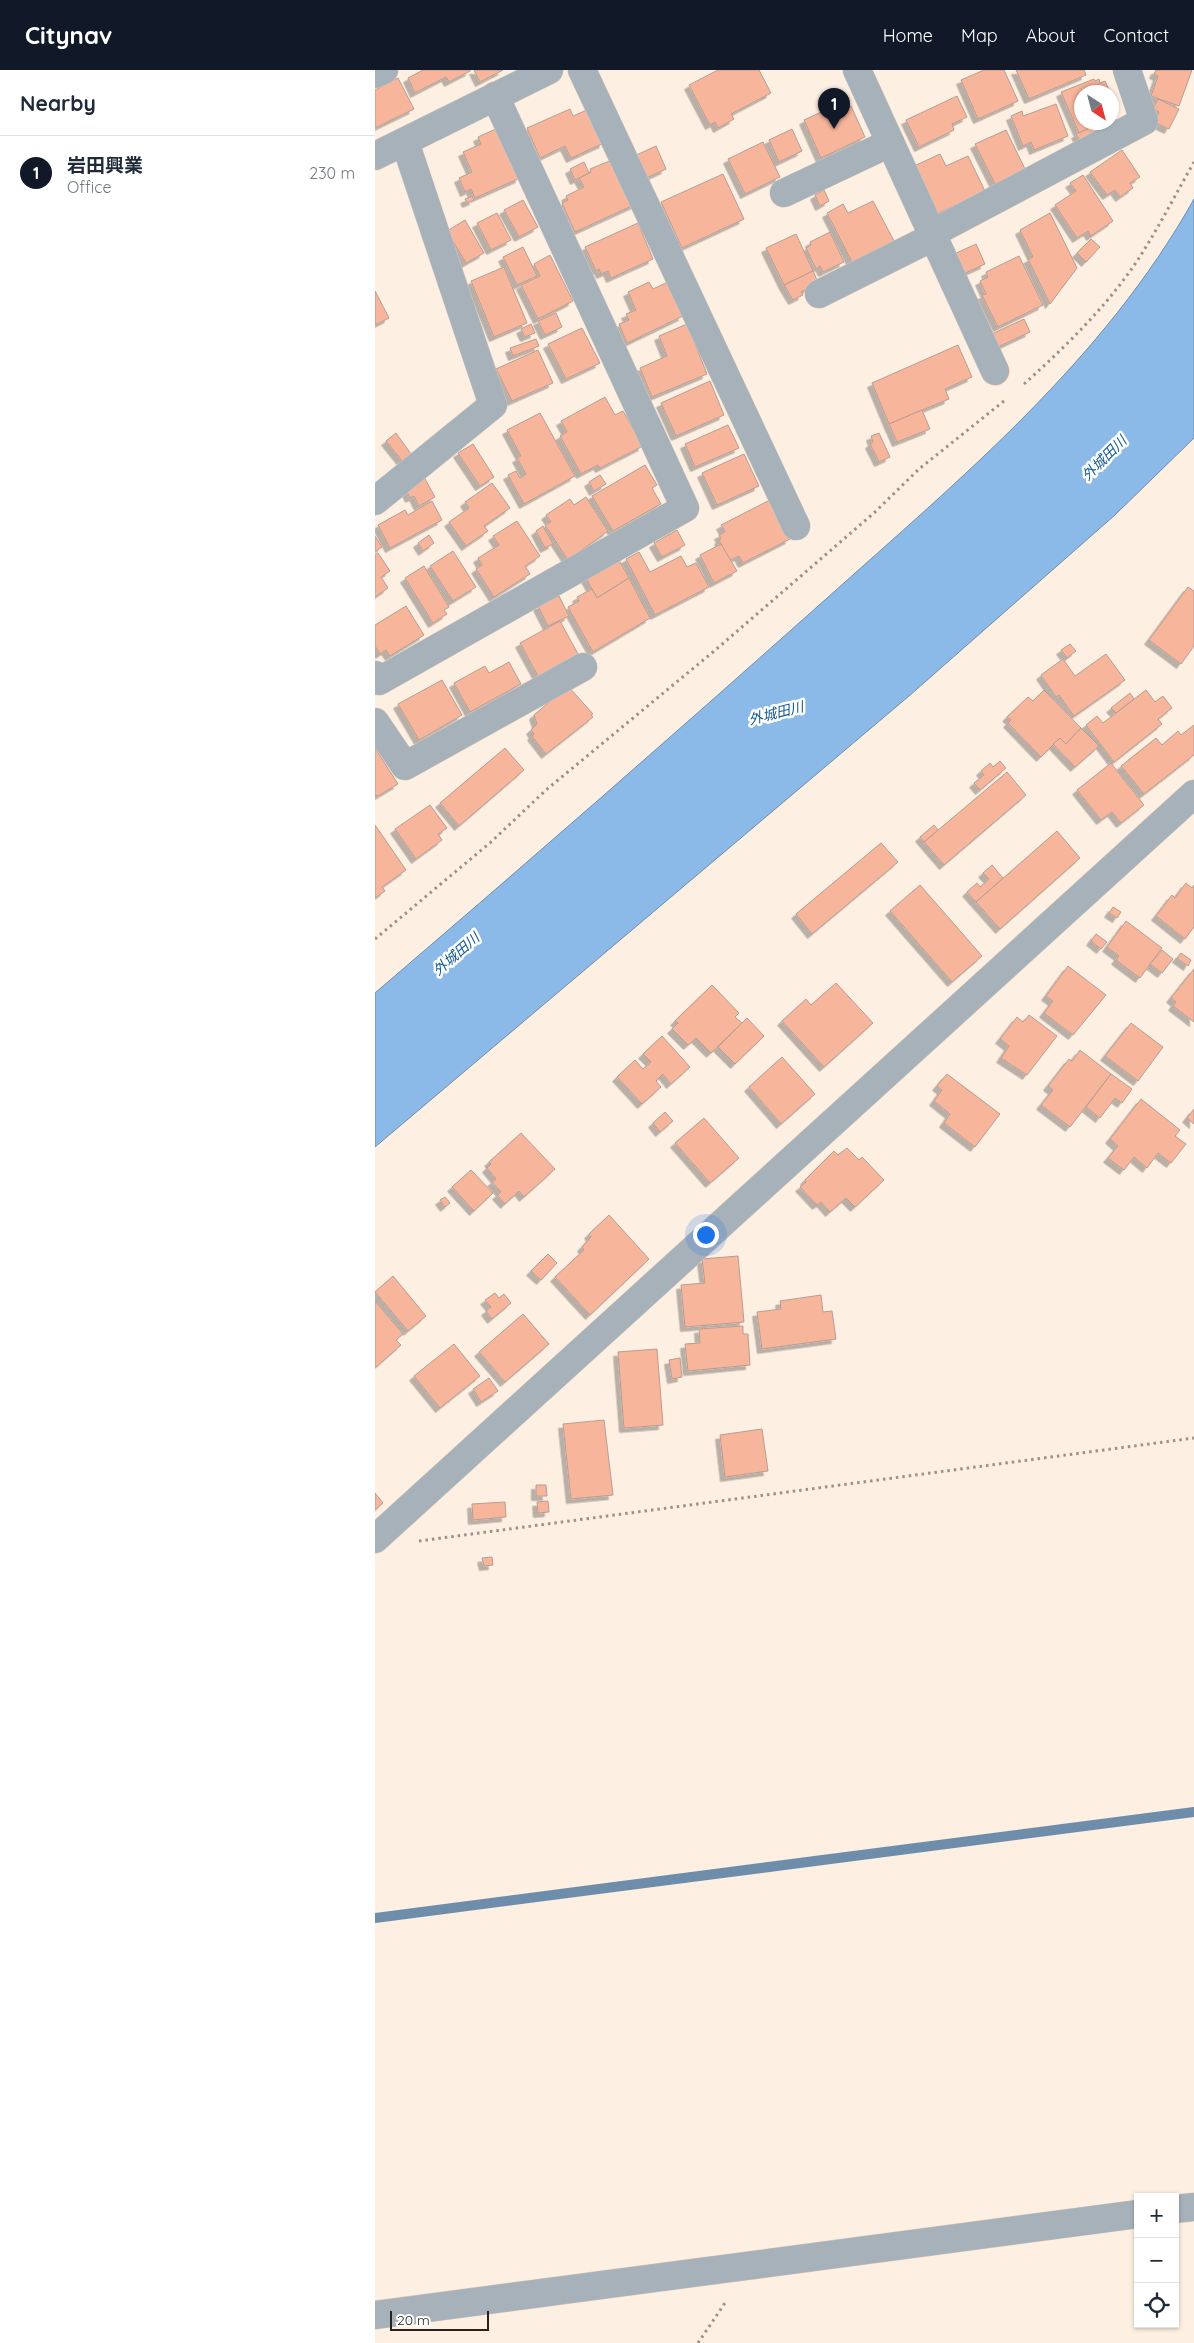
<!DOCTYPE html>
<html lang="en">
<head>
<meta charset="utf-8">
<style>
  body { margin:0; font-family:Quicksand,"Noto Sans JP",sans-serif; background:#f2f2f3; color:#1f2937 }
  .controls { position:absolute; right:15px; bottom:15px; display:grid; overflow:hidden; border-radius:0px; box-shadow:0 1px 4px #0004 }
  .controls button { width:45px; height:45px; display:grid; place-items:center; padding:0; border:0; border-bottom:1px solid #e0e1e3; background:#fff; color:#1f2937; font:25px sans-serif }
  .compass { position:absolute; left:699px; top:15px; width:45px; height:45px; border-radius:50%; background:#fff; box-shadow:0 1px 4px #0004; rotate:144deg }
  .scale { position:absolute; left:15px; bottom:12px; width:99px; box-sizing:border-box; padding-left:5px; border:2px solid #2b231b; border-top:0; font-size:14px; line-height:18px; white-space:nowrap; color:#2b231b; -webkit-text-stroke:4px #fff; paint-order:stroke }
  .you { position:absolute; left:330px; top:1164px; width:18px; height:18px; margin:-12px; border:4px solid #fff; border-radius:50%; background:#1a73e8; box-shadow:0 0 0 8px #1a73e833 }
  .badge { display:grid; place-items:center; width:32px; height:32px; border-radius:50%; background:#111827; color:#fff; font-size:16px; font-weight:700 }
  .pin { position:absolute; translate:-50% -41px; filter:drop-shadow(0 1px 2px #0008) }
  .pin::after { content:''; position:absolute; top:26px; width:18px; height:15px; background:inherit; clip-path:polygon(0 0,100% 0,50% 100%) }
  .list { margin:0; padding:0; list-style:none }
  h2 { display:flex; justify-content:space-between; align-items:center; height:65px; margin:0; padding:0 20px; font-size:21px }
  h2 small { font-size:16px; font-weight:400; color:#747a83 }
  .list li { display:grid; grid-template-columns:32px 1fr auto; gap:15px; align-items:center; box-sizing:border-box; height:75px; padding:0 20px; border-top:1px solid #e0e1e3 }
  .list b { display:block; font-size:19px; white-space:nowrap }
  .list p { margin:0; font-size:16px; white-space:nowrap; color:#747a83 }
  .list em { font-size:16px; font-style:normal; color:#747a83 }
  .icon { flex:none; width:28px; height:28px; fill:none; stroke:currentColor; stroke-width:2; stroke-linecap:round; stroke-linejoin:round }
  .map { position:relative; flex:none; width:819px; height:2273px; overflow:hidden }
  header { display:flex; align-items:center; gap:30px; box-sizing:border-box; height:70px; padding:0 25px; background:#111827; color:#fff }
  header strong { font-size:24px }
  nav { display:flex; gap:28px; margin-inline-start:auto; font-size:18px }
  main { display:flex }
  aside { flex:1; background:#fff }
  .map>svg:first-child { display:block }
</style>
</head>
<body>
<header>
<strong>Citynav</strong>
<nav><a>Home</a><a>Map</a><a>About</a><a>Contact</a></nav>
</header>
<main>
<aside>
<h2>Nearby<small></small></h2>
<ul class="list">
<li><span class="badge">1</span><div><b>岩田興業</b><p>Office</p></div><em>230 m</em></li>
</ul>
</aside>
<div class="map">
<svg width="819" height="2273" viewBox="0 0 819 2273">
  <defs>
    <filter id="shadow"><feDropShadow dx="-4.5" dy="4.5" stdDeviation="0" flood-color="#0004"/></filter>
  </defs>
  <rect width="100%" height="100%" fill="#fdefe2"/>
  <path fill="#8bbae9" stroke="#6e8dab" d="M 819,129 L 819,368 L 740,445 L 534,626 L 0,1077 L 0,923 C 152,793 302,662 451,529 C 586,408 729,290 819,129 Z"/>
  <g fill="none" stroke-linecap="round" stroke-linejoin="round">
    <path stroke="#6e8dab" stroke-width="10" d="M 0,1848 L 819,1742"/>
  </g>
  <g fill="#f7b59c" stroke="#b99c91" filter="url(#shadow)">
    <path d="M 48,0 L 95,0 L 95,1 L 74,12 L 71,7 L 40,23 L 33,8 Z"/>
    <path d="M 99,0 L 128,0 L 105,12 Z"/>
    <path d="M 343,0 L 384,0 L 396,23 L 356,44 L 359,49 L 343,58 L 340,52 L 335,55 L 314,15 Z"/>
    <path d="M 609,0 L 629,0 L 643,31 L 603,49 L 586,10 Z"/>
    <path d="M 641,0 L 709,0 L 711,5 L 654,29 Z"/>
    <path d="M 781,0 L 817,0 L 804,36 L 776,26 L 783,6 L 779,4 Z"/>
    <path d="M 23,8 L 39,39 L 0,58 L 0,20 Z"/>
    <path d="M 719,9 L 720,11 L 724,9 L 725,13 L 730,11 L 735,22 L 706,22 L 706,52 L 728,52 L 704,63 L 686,22 Z"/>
    <path d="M 582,26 L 592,47 L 577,54 L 579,60 L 544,77 L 531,50 Z"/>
    <path d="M 783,29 L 804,39 L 794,59 L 779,52 L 784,42 L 778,39 Z"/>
    <path d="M 681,34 L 693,66 L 659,80 L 656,72 L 648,76 L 636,46 L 647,41 L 648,46 Z"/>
    <path d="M 476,36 L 490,67 L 446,88 L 429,50 L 453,39 L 456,45 Z"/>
    <path d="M 195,39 L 198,46 L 214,39 L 229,73 L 196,88 L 190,76 L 165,88 L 152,58 Z"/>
    <path d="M 738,44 L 743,53 L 726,61 L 724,54 L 736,52 Z"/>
    <path d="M 724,54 L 726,61 L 705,71 L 701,64 Z"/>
    <path d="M 123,58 L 145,108 L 100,128 L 96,119 L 90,122 L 84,108 L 97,102 L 88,82 L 106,74 L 103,67 Z"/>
    <path d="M 417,59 L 427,81 L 404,92 L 394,70 Z"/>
    <path d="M 631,60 L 650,99 L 620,114 L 600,74 Z"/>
    <path d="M 388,72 L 405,107 L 370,124 L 353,89 Z"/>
    <path d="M 281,76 L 291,99 L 267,110 L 257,87 Z"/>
    <path d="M 747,80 L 765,107 L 755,113 L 758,118 L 745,127 L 740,120 L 732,125 L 715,102 Z"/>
    <path d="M 565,84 L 571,96 L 593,86 L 610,121 L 560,145 L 537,97 Z"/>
    <path d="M 237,90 L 261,134 L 200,162 L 187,133 L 193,130 L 191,126 L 209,117 L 204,108 L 216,102 L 215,99 Z"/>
    <path d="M 209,92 L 214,103 L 200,110 L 195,99 Z"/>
    <path d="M 348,104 L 369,149 L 307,178 L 286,132 Z"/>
    <path d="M 708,105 L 738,151 L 716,166 L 713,161 L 702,168 L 680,135 L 701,121 L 695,113 Z"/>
    <path d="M 449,120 L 454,131 L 445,136 L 440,125 Z"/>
    <path d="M 97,126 L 99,130 L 92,133 L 90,129 Z"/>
    <path d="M 148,130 L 163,157 L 144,167 L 129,140 Z"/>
    <path d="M 498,131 L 519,171 L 477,192 L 452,143 L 468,134 L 473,143 Z"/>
    <path d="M 122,143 L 136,170 L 116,180 L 102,153 Z"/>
    <path d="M 675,143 L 702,198 L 675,234 L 653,189 L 658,187 L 645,160 Z"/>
    <path d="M 90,150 L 109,183 L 91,193 L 72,161 Z"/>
    <path d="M 263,153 L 278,189 L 236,208 L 233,201 L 226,204 L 224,199 L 221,201 L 210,177 Z"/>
    <path d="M 455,162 L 469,192 L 448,202 L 445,196 L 441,199 L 431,178 L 436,175 L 435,172 Z"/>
    <path d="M 421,164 L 438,201 L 409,215 L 391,178 Z"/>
    <path d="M 716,169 L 725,177 L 711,192 L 702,183 Z"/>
    <path d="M 601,174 L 610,194 L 586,205 L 577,185 Z"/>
    <path d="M 148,177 L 162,206 L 142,215 L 128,187 Z"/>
    <path d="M 175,185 L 198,231 L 163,249 L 146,215 L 165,206 L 159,194 Z"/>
    <path d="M 644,186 L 668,235 L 623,257 L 607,225 L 611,224 L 605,211 L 613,207 L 611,202 Z"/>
    <path d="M 129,197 L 152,253 L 119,267 L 96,211 Z"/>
    <path d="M 438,201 L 442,210 L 436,213 L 437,216 L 426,222 L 428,225 L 418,230 L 409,215 Z"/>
    <path d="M 274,212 L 278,219 L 293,212 L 308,246 L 252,273 L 244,254 L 254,250 L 251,244 L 261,240 L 253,222 Z"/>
    <path d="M 0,221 L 14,248 L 0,255 Z"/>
    <path d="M 181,243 L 187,257 L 170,265 L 163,251 Z"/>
    <path d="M 649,249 L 655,262 L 623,277 L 617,264 Z"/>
    <path d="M 156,254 L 160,263 L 150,267 L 146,259 Z"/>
    <path d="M 312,254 L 332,304 L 277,327 L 265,298 L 292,286 L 284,266 Z"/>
    <path d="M 207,258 L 225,293 L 191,309 L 173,274 Z"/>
    <path d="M 161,269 L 164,276 L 138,286 L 135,278 Z"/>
    <path d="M 583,275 L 597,307 L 570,319 L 574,329 L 514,354 L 497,313 Z"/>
    <path d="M 163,280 L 178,313 L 137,331 L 121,299 Z"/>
    <path d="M 335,311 L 349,345 L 301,366 L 286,333 Z"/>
    <path d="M 230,327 L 240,345 L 248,341 L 268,376 L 225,398 L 223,395 L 206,404 L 185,366 L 192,362 L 186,351 Z"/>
    <path d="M 547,340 L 555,359 L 522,372 L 514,354 Z"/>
    <path d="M 165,343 L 200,406 L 149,434 L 133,405 L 141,401 L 145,408 L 151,404 L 142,388 L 146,386 L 132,360 Z"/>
    <path d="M 353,355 L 364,378 L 320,397 L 310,374 Z"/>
    <path d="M 21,363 L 36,384 L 27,391 L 11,371 Z"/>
    <path d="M 504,363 L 515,387 L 504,392 L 495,374 L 498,372 L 496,366 Z"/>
    <path d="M 98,374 L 119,407 L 105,416 L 83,383 Z"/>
    <path d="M 369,384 L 384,416 L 342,435 L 327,403 Z"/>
    <path d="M 270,395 L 282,415 L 277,418 L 286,434 L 238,461 L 217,426 Z"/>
    <path d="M 225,405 L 231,414 L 219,421 L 214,412 Z"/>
    <path d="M 49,407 L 60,427 L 44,436 L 39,426 L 35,428 L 32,422 Z"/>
    <path d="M 117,413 L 135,438 L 109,456 L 113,461 L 91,476 L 74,452 L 94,438 L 90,432 Z"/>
    <path d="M 211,427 L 233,461 L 193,490 L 170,455 L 176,452 L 171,445 L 195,429 L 199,435 Z"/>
    <path d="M 395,430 L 415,469 L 368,493 L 364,486 L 354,491 L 344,470 L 346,469 L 344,465 L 350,462 L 346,455 Z"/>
    <path d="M 57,431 L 67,450 L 15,478 L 3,455 L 30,440 L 33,445 Z"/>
    <path d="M 142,451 L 165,486 L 150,496 L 155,504 L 119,527 L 101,499 L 107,495 L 103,488 L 124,475 L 118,466 Z"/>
    <path d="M 168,456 L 178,474 L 170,478 L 161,461 Z"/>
    <path d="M 302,460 L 310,475 L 287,487 L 279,473 Z"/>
    <path d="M 54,465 L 59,473 L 48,481 L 43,473 Z"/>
    <path d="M 0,466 L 7,477 L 0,482 Z"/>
    <path d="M 346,474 L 362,501 L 339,513 L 325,485 Z"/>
    <path d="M 78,481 L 101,517 L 78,531 L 55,496 Z"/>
    <path d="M 264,482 L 275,502 L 306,486 L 312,497 L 321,493 L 334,517 L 280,545 L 251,489 Z"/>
    <path d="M 3,483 L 15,501 L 6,507 L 13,518 L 0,527 L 0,485 Z"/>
    <path d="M 244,490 L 254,508 L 222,528 L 211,508 Z"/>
    <path d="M 49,496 L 74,537 L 69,540 L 72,544 L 58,553 L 30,508 Z"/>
    <path d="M 254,508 L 275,548 L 218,582 L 193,537 L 204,531 L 202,527 L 217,519 L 222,528 Z"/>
    <path d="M 813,517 L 819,521 L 819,576 L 806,594 L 774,570 Z"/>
    <path d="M 184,526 L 194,546 L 173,556 L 163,536 Z"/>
    <path d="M 31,536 L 49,565 L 15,586 L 11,580 L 5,584 L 0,576 L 0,555 Z"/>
    <path d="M 185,551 L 203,584 L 163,606 L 145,573 Z"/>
    <path d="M 695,574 L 701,581 L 692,588 L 686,580 Z"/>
    <path d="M 731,584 L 750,610 L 699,646 L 684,625 L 681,627 L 666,605 L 688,589 L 700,606 Z"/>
    <path d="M 134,592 L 146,614 L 95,642 L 79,613 L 110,596 L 114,603 Z"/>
    <path d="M 67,610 L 87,645 L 44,670 L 23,634 Z"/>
    <path d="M 193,616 L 218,644 L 216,645 L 218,647 L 171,684 L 157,666 L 159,664 L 156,660 L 162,654 L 159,645 Z"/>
    <path d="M 669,620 L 706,658 L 691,674 L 685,668 L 666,687 L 633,653 L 636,650 L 632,647 L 653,627 L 658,631 Z"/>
    <path d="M 771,620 L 780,632 L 788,626 L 797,638 L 783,649 L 787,654 L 739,692 L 711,655 L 722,646 L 728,653 Z"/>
    <path d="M 755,623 L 759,629 L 741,643 L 736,638 Z"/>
    <path d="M 819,655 L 819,685 L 769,724 L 746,696 L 781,668 L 787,675 L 803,661 L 806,665 Z"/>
    <path d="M 706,658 L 724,676 L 700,697 L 678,674 L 685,668 L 691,674 Z"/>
    <path d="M 0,678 L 23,714 L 3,726 L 0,725 Z"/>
    <path d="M 130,678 L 149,700 L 84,756 L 65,733 Z"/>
    <path d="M 625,691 L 631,698 L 605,720 L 599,713 L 609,705 L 606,701 L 615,693 L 618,697 Z"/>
    <path d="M 736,693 L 769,735 L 746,753 L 737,742 L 726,750 L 702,720 Z"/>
    <path d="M 632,702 L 651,725 L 569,795 L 549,772 Z"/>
    <path d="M 55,735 L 72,758 L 63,764 L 67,770 L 41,789 L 20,759 Z"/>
    <path d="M 0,755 L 31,800 L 7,817 L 10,821 L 0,828 Z"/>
    <path d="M 559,755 L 563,760 L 549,772 L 545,767 Z"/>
    <path d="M 682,761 L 705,788 L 625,859 L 601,832 Z"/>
    <path d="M 506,773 L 523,792 L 437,864 L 421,844 Z"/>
    <path d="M 617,795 L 628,808 L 601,832 L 592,822 L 602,813 L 605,817 L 614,809 L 608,803 Z"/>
    <path d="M 811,813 L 817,818 L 819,815 L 819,857 L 810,869 L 781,846 L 797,825 L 800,828 Z"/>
    <path d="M 545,815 L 607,886 L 577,912 L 515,841 Z"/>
    <path d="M 738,837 L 746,842 L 742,848 L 734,843 Z"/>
    <path d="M 751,851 L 787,878 L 765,908 L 741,890 L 744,886 L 732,877 Z"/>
    <path d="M 721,864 L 732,872 L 726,879 L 716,871 Z"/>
    <path d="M 787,880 L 798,889 L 787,903 L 775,894 Z"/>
    <path d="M 806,883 L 816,890 L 813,896 L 802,888 Z"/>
    <path d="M 693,896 L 731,925 L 698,965 L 669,943 L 678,931 L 671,926 Z"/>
    <path d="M 819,899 L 819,952 L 798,936 L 801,932 L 796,928 Z"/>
    <path d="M 461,913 L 498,953 L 449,997 L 407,951 L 431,929 L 436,935 Z"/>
    <path d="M 337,915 L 364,943 L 360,947 L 367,953 L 336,983 L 321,968 L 313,975 L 297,959 L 303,953 L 300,951 Z"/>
    <path d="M 654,945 L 682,966 L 652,1005 L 626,988 L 634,976 L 625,969 L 642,947 L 648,952 Z"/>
    <path d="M 372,948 L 389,966 L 360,994 L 343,977 Z"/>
    <path d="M 756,953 L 788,977 L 763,1011 L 730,986 Z"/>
    <path d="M 287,966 L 315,997 L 296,1014 L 288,1004 L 281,1011 L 286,1017 L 267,1034 L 242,1007 L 260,990 L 268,999 L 276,992 L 268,984 Z"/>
    <path d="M 705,980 L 736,1004 L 695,1057 L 666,1035 L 678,1020 L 673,1016 L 694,989 L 697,991 Z"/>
    <path d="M 407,987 L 440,1024 L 406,1054 L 374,1017 Z"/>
    <path d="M 572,1004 L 625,1044 L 600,1077 L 569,1053 L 575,1044 L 559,1031 L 567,1020 L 562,1016 Z"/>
    <path d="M 736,1004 L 757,1019 L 747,1033 L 740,1028 L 725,1048 L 711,1037 Z"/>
    <path d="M 766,1029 L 805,1060 L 800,1066 L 811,1074 L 796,1093 L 783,1083 L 772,1098 L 759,1087 L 749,1100 L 733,1088 L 743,1076 L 735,1069 Z"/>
    <path d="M 819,1039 L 819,1054 L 812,1048 Z"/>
    <path d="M 290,1042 L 298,1051 L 285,1062 L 278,1053 Z"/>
    <path d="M 329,1048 L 364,1088 L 335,1113 L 300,1073 Z"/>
    <path d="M 146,1063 L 180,1099 L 149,1127 L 144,1121 L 130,1134 L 122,1125 L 126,1122 L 117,1112 L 121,1109 L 112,1098 L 116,1094 L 114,1092 Z"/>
    <path d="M 472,1078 L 484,1090 L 487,1087 L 509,1110 L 480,1137 L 471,1128 L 455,1142 L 446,1132 L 442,1135 L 425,1117 L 431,1112 L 430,1110 L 459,1081 L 463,1085 Z"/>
    <path d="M 96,1100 L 118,1123 L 99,1141 L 77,1117 Z"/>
    <path d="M 70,1127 L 75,1133 L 70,1137 L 65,1130 Z"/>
    <path d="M 234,1145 L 274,1189 L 215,1245 L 180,1207 L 209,1180 L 207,1177 L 216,1167 L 214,1164 Z"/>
    <path d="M 173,1184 L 182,1193 L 166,1210 L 156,1201 Z"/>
    <path d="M 363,1186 L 369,1252 L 310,1257 L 306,1215 L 330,1213 L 327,1189 Z"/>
    <path d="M 18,1206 L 51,1246 L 33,1261 L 0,1222 Z"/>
    <path d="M 120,1223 L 124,1228 L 129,1224 L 136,1233 L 117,1249 L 111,1241 L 116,1237 L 110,1230 Z"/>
    <path d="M 446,1225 L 448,1242 L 457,1241 L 461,1269 L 387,1279 L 382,1242 L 406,1239 L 405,1231 Z"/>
    <path d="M 0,1231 L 28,1264 L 21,1270 L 26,1275 L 0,1298 Z"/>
    <path d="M 148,1244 L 174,1274 L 130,1312 L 104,1282 Z"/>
    <path d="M 368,1256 L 368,1264 L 373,1264 L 375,1295 L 313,1301 L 310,1274 L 325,1273 L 324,1259 Z"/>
    <path d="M 79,1274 L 105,1306 L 65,1338 L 39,1306 Z"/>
    <path d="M 282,1279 L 288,1355 L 249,1358 L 243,1282 Z"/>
    <path d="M 305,1288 L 307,1307 L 297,1309 L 294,1290 Z"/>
    <path d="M 114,1308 L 123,1321 L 106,1332 L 98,1319 Z"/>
    <path d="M 229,1350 L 238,1425 L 196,1429 L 188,1354 Z"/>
    <path d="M 387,1359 L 393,1401 L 350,1407 L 345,1365 Z"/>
    <path d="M 161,1415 L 171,1415 L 172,1426 L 161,1426 Z"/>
    <path d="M 0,1423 L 8,1433 L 0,1440 Z"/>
    <path d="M 173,1431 L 174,1442 L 163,1443 L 162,1432 Z"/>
    <path d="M 130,1432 L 131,1447 L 98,1450 L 97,1434 Z"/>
    <path d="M 117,1487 L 118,1495 L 109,1496 L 107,1488 Z"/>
  </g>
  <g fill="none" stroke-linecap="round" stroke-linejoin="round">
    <defs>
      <g id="minor">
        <path d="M 207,0 L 421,456"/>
        <path d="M 482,0 L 620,301"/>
        <path d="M 0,4 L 9,0"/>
        <path d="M 409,123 L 515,73"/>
        <path d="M 556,164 L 769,51 L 752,0"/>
        <path d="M 444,224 L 558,167"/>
        <path d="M 0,431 L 118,335 L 30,72"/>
        <path d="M 0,605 L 4,611 L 310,438 L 120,26"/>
        <path d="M 0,652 L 30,696 L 208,597"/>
        <path d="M 0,1469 L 819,724"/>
      </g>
      <g id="tertiary">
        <path d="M 0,86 L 174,0"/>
        <path d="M 800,2139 L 819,2137"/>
        <path d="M 0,2245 L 763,2144"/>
      </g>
    </defs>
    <use href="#minor" stroke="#d7cabe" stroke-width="29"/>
    <use href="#tertiary" stroke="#d7cabe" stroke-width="29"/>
    <g stroke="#9c9186" stroke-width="3" stroke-dasharray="2.5 4" stroke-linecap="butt">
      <path d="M 649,314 C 688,279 728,240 758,197 C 781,163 799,127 819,92"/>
      <path d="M 0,869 L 116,772 L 171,720 L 338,582 L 500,442 L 544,399 L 629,331"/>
      <path d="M 44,1471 L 819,1368"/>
      <path d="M 323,2273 L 352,2230"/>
    </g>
    <use href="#minor" stroke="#a7b1ba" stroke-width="28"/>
    <use href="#tertiary" stroke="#a7b1ba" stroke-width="28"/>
  </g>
  <g text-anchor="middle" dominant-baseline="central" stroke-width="5" stroke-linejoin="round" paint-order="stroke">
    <g font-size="14" font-style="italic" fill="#125790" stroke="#fff">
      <text transform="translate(729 388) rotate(-45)">外城田川</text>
      <text transform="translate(401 643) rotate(-14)">外城田川</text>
      <text transform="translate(81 884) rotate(-41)">外城田川</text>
    </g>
  </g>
</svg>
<div class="controls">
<button>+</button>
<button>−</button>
<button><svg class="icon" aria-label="locate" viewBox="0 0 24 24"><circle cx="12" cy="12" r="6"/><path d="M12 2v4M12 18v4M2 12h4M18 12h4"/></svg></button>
</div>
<svg class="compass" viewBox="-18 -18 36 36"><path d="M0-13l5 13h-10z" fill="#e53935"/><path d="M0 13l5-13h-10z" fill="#747a83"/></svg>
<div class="scale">20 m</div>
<div class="you"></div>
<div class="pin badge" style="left:459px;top:59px">1</div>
</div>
</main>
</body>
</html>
